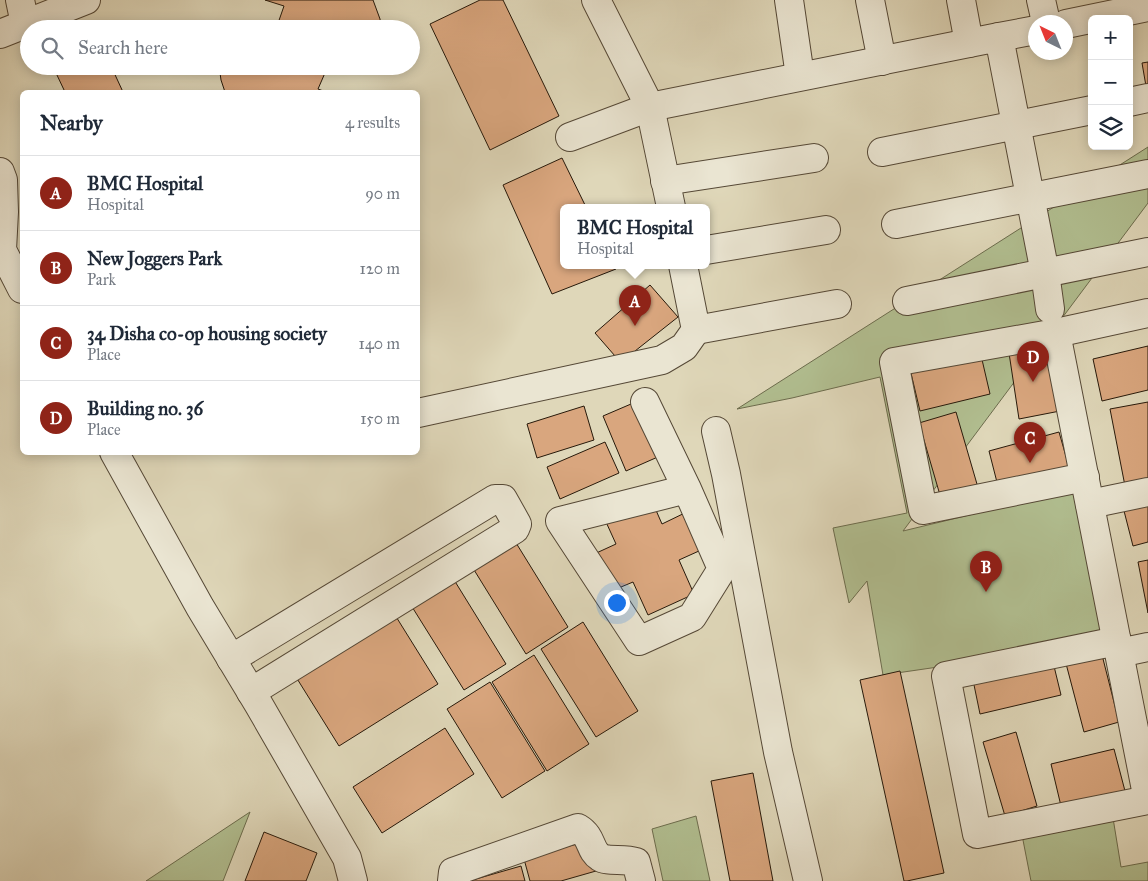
<!DOCTYPE html>
<html lang="en">
<head>
<meta charset="utf-8">
<style>
  body { margin:0; font-family:"IM FELL Great Primer",serif; background:#f2f2f3; color:#1f2937 }
  .controls { position:absolute; right:15px; top:15px; display:grid; overflow:hidden; border-radius:8px; box-shadow:0 2px 12px #0003 }
  .controls button { width:45px; height:45px; display:grid; place-items:center; padding:0; border:0; border-bottom:1px solid #e0e1e3; background:#fff; color:#1f2937; font:25px sans-serif }
  .compass { position:absolute; left:1028px; top:15px; width:45px; height:45px; border-radius:50%; background:#fff; box-shadow:0 2px 12px #0003; rotate:317deg }
  .you { position:absolute; left:616px; top:602px; width:18px; height:18px; margin:-12px; border:4px solid #fff; border-radius:50%; background:#1a73e8; box-shadow:0 0 0 8px #1a73e833 }
  .badge { display:grid; place-items:center; width:32px; height:32px; border-radius:50%; background:#8f2418; color:#fff; font-size:16px; font-weight:700 }
  .pin { position:absolute; translate:-50% -41px; filter:drop-shadow(0 1px 2px #0008) }
  .pin::after { content:''; position:absolute; top:26px; width:18px; height:15px; background:inherit; clip-path:polygon(0 0,100% 0,50% 100%) }
  .popup { position:absolute; left:560px; top:204px; width:150px; height:65px; box-sizing:border-box; display:grid; place-content:center; border-radius:8px; background:#fff; filter:drop-shadow(0 1px 4px #0005); font-size:16px; white-space:nowrap; color:#747a83 }
  .popup b { font-size:19px; color:#1f2937 }
  .popup::after { content:''; position:absolute; left:50%; top:100%; margin-left:-10px; border:10px solid transparent; border-top-color:#fff }
  .list { margin:0; padding:0; list-style:none }
  h2 { display:flex; justify-content:space-between; align-items:center; height:65px; margin:0; padding:0 20px; font-size:21px }
  h2 small { font-size:16px; font-weight:400; color:#747a83 }
  .list li { display:grid; grid-template-columns:32px 1fr auto; gap:15px; align-items:center; box-sizing:border-box; height:75px; padding:0 20px; border-top:1px solid #e0e1e3 }
  .list b { display:block; font-size:19px; white-space:nowrap }
  .list p { margin:0; font-size:16px; white-space:nowrap; color:#747a83 }
  .list em { font-size:16px; font-style:normal; color:#747a83 }
  .icon { flex:none; width:28px; height:28px; fill:none; stroke:currentColor; stroke-width:2; stroke-linecap:round; stroke-linejoin:round }
  .map { position:relative; flex:none; width:1148px; height:881px; overflow:hidden }
  .search { position:absolute; background:#fff; box-shadow:0 2px 12px #0003; left:20px; top:20px; width:400px; height:55px; display:flex; align-items:center; gap:12px; box-sizing:border-box; padding:0 18px; border-radius:28px; color:#747a83; font-size:19px }
  .panel { position:absolute; background:#fff; box-shadow:0 2px 12px #0003; left:20px; top:90px; width:400px; height:365px; border-radius:8px }
  .map>svg:first-child { display:block }
</style>
</head>
<body>
<div class="map">
<svg width="1148" height="881" viewBox="0 0 1148 881">
  <rect width="100%" height="100%" fill="#dfd7b9"/>
  <filter id="stains"><feTurbulence type="fractalNoise" baseFrequency=".004" numOctaves="4"/><feColorMatrix values="0 0 0 0 .2 0 0 0 0 .09 0 0 0 0 .02 0 0 0 .5 -.17"/></filter>
  <radialGradient id="worn" r=".72"><stop offset=".6" stop-color="#630" stop-opacity="0"/><stop offset="1" stop-color="#630" stop-opacity=".3"/></radialGradient>
  <g fill="#b1be90" stroke="#6c6c4d">
    <path d="M 1148,147 L 1148,203 L 903,531 L 1077,489 L 1117,641 L 883,675 L 867,581 L 849,603 L 833,528 L 907,513 L 880,377 L 792,398 L 737,409 Z"/>
    <path d="M 250,812 L 223,881 L 146,881 Z"/>
    <path d="M 696,816 L 710,881 L 663,881 L 652,829 Z"/>
    <path d="M 1113,818 L 1121,867 L 1148,862 L 1148,881 L 1031,881 L 1022,835 Z"/>
  </g>
  <g fill="#d9a67e" stroke="#27190a">
    <path d="M 265,0 L 373,0 L 380,19 L 381,29 L 354,29 L 344,25 L 343,29 L 276,29 L 284,6 Z"/>
    <path d="M 480,0 L 503,0 L 559,116 L 490,150 L 430,24 Z"/>
    <path d="M 1148,62 L 1148,92 L 1147,92 L 1142,63 Z"/>
    <path d="M 69,66 L 111,66 L 123,92 L 65,92 L 56,73 Z"/>
    <path d="M 219,66 L 248,66 L 262,70 L 263,66 L 328,66 L 318,89 L 326,92 L 225,92 L 221,80 Z"/>
    <path d="M 562,158 L 586,207 L 564,207 L 564,265 L 614,265 L 616,269 L 552,294 L 503,185 Z"/>
    <path d="M 650,285 L 678,317 L 630,355 L 622,364 L 595,333 Z"/>
    <path d="M 1045,346 L 1060,411 L 1019,419 L 1009,353 Z"/>
    <path d="M 1148,346 L 1148,390 L 1102,401 L 1093,359 Z"/>
    <path d="M 980,351 L 990,394 L 920,411 L 910,369 Z"/>
    <path d="M 638,401 L 660,456 L 626,471 L 603,416 Z"/>
    <path d="M 1148,402 L 1148,482 L 1125,486 L 1110,409 Z"/>
    <path d="M 584,406 L 594,440 L 537,458 L 527,424 Z"/>
    <path d="M 956,412 L 979,491 L 942,502 L 919,423 Z"/>
    <path d="M 1059,432 L 1071,474 L 1000,494 L 989,451 Z"/>
    <path d="M 605,442 L 619,473 L 560,499 L 547,467 Z"/>
    <path d="M 652,501 L 662,524 L 693,509 L 710,546 L 679,560 L 694,594 L 648,615 L 633,582 L 609,592 L 592,555 L 616,544 L 606,522 Z"/>
    <path d="M 1148,501 L 1148,542 L 1133,546 L 1123,507 Z"/>
    <path d="M 513,538 L 568,627 L 526,654 L 471,565 Z"/>
    <path d="M 1148,560 L 1148,613 L 1138,562 Z"/>
    <path d="M 451,575 L 506,664 L 464,690 L 409,602 Z"/>
    <path d="M 390,607 L 438,684 L 339,746 L 291,669 Z"/>
    <path d="M 583,622 L 638,711 L 596,737 L 541,649 Z"/>
    <path d="M 1100,647 L 1119,722 L 1084,732 L 1064,656 Z"/>
    <path d="M 534,655 L 589,744 L 547,771 L 492,682 Z"/>
    <path d="M 1053,662 L 1061,695 L 980,714 L 973,680 Z"/>
    <path d="M 900,671 L 944,873 L 907,881 L 904,881 L 860,680 Z"/>
    <path d="M 490,682 L 545,771 L 502,798 L 447,709 Z"/>
    <path d="M 445,728 L 474,774 L 382,833 L 353,787 Z"/>
    <path d="M 1016,732 L 1037,806 L 1005,816 L 983,742 Z"/>
    <path d="M 1114,749 L 1125,791 L 1061,806 L 1051,764 Z"/>
    <path d="M 753,773 L 773,881 L 730,881 L 711,781 Z"/>
    <path d="M 264,832 L 317,853 L 306,881 L 245,881 Z"/>
    <path d="M 587,841 L 596,871 L 561,881 L 530,881 L 524,859 Z"/>
    <path d="M 521,866 L 525,881 L 469,881 Z"/>
  </g>
  <g fill="none" stroke-linecap="round" stroke-linejoin="round">
    <defs>
      <g id="minor">
        <path d="M 20,0 L 25,24"/>
        <path d="M 596,0 L 650,107 L 671,207"/>
        <path d="M 789,0 L 800,76"/>
        <path d="M 870,0 L 882,61"/>
        <path d="M 961,0 L 969,43"/>
        <path d="M 1041,0 L 1046,22"/>
        <path d="M 1066,24 L 1148,7"/>
        <path d="M 0,34 L 86,0"/>
        <path d="M 999,37 L 1036,30"/>
        <path d="M 1129,102 L 1148,98"/>
        <path d="M 570,137 L 650,107 L 999,37 L 1045,273 L 1050,309"/>
        <path d="M 882,152 L 1092,110"/>
        <path d="M 0,172 L 3,180 L 4,212 L 2,250 L 22,289"/>
        <path d="M 665,181 L 814,158"/>
        <path d="M 896,224 L 1148,174"/>
        <path d="M 706,250 L 826,230"/>
        <path d="M 907,301 L 1148,252"/>
        <path d="M 696,330 L 837,304"/>
        <path d="M 1056,333 L 1148,800"/>
        <path d="M 645,402 L 687,489 L 722,569 L 692,617 L 639,641 L 560,521 L 687,489"/>
        <path d="M 418,413 L 662,360 L 684,347 L 696,330 L 683,265"/>
        <path d="M 716,431 L 726,474 L 778,752 L 808,881"/>
        <path d="M 114,452 L 200,607 L 259,705 L 347,858 L 353,881"/>
        <path d="M 1085,477 L 923,510 L 894,362 L 1056,333 L 1148,313"/>
        <path d="M 1090,504 L 1148,492"/>
        <path d="M 1117,641 L 946,676 L 977,834 L 1148,800"/>
        <path d="M 1119,653 L 1148,647"/>
        <path d="M 231,659 L 495,499 L 503,499 L 517,524 L 515,529 L 251,692"/>
        <path d="M 452,881 L 453,872 L 578,828 C 593,837 589,850 600,857 C 607,862 624,858 636,862 L 641,881"/>
      </g>
    </defs>
    <use href="#minor" stroke="#554836" stroke-width="30"/>
    <use href="#minor" stroke="#eae5d2" stroke-width="28"/>
  </g>
  <rect width="100%" height="100%" filter="url(#stains)"/>
  <rect width="100%" height="100%" fill="url(#worn)"/>
</svg>
<div class="controls">
<button>+</button>
<button>−</button>
<button><svg class="icon" aria-label="layers" viewBox="0 0 24 24"><path d="M12 4l9 5-9 5-9-5zM3 14l9 5 9-5"/></svg></button>
</div>
<svg class="compass" viewBox="-18 -18 36 36"><path d="M0-13l5 13h-10z" fill="#e53935"/><path d="M0 13l5-13h-10z" fill="#747a83"/></svg>
<div class="you"></div>
<div class="pin badge" style="left:635px;top:326px">A</div>
<div class="popup"><b>BMC Hospital</b>Hospital</div>
<div class="pin badge" style="left:986px;top:592px">B</div>
<div class="pin badge" style="left:1030px;top:463px">C</div>
<div class="pin badge" style="left:1033px;top:382px">D</div>
<div class="search"><svg class="icon" aria-label="search" viewBox="0 0 24 24"><circle cx="10" cy="10" r="6"/><path d="M15 15l6 6"/></svg>Search here</div>
<section class="panel">
<h2>Nearby<small>4 results</small></h2>
<ul class="list">
<li><span class="badge">A</span><div><b>BMC Hospital</b><p>Hospital</p></div><em>90 m</em></li>
<li><span class="badge">B</span><div><b>New Joggers Park</b><p>Park</p></div><em>120 m</em></li>
<li><span class="badge">C</span><div><b>34 Disha co-op housing society</b><p>Place</p></div><em>140 m</em></li>
<li><span class="badge">D</span><div><b>Building no. 36</b><p>Place</p></div><em>150 m</em></li>
</ul>
</section>
</div>
</body>
</html>
